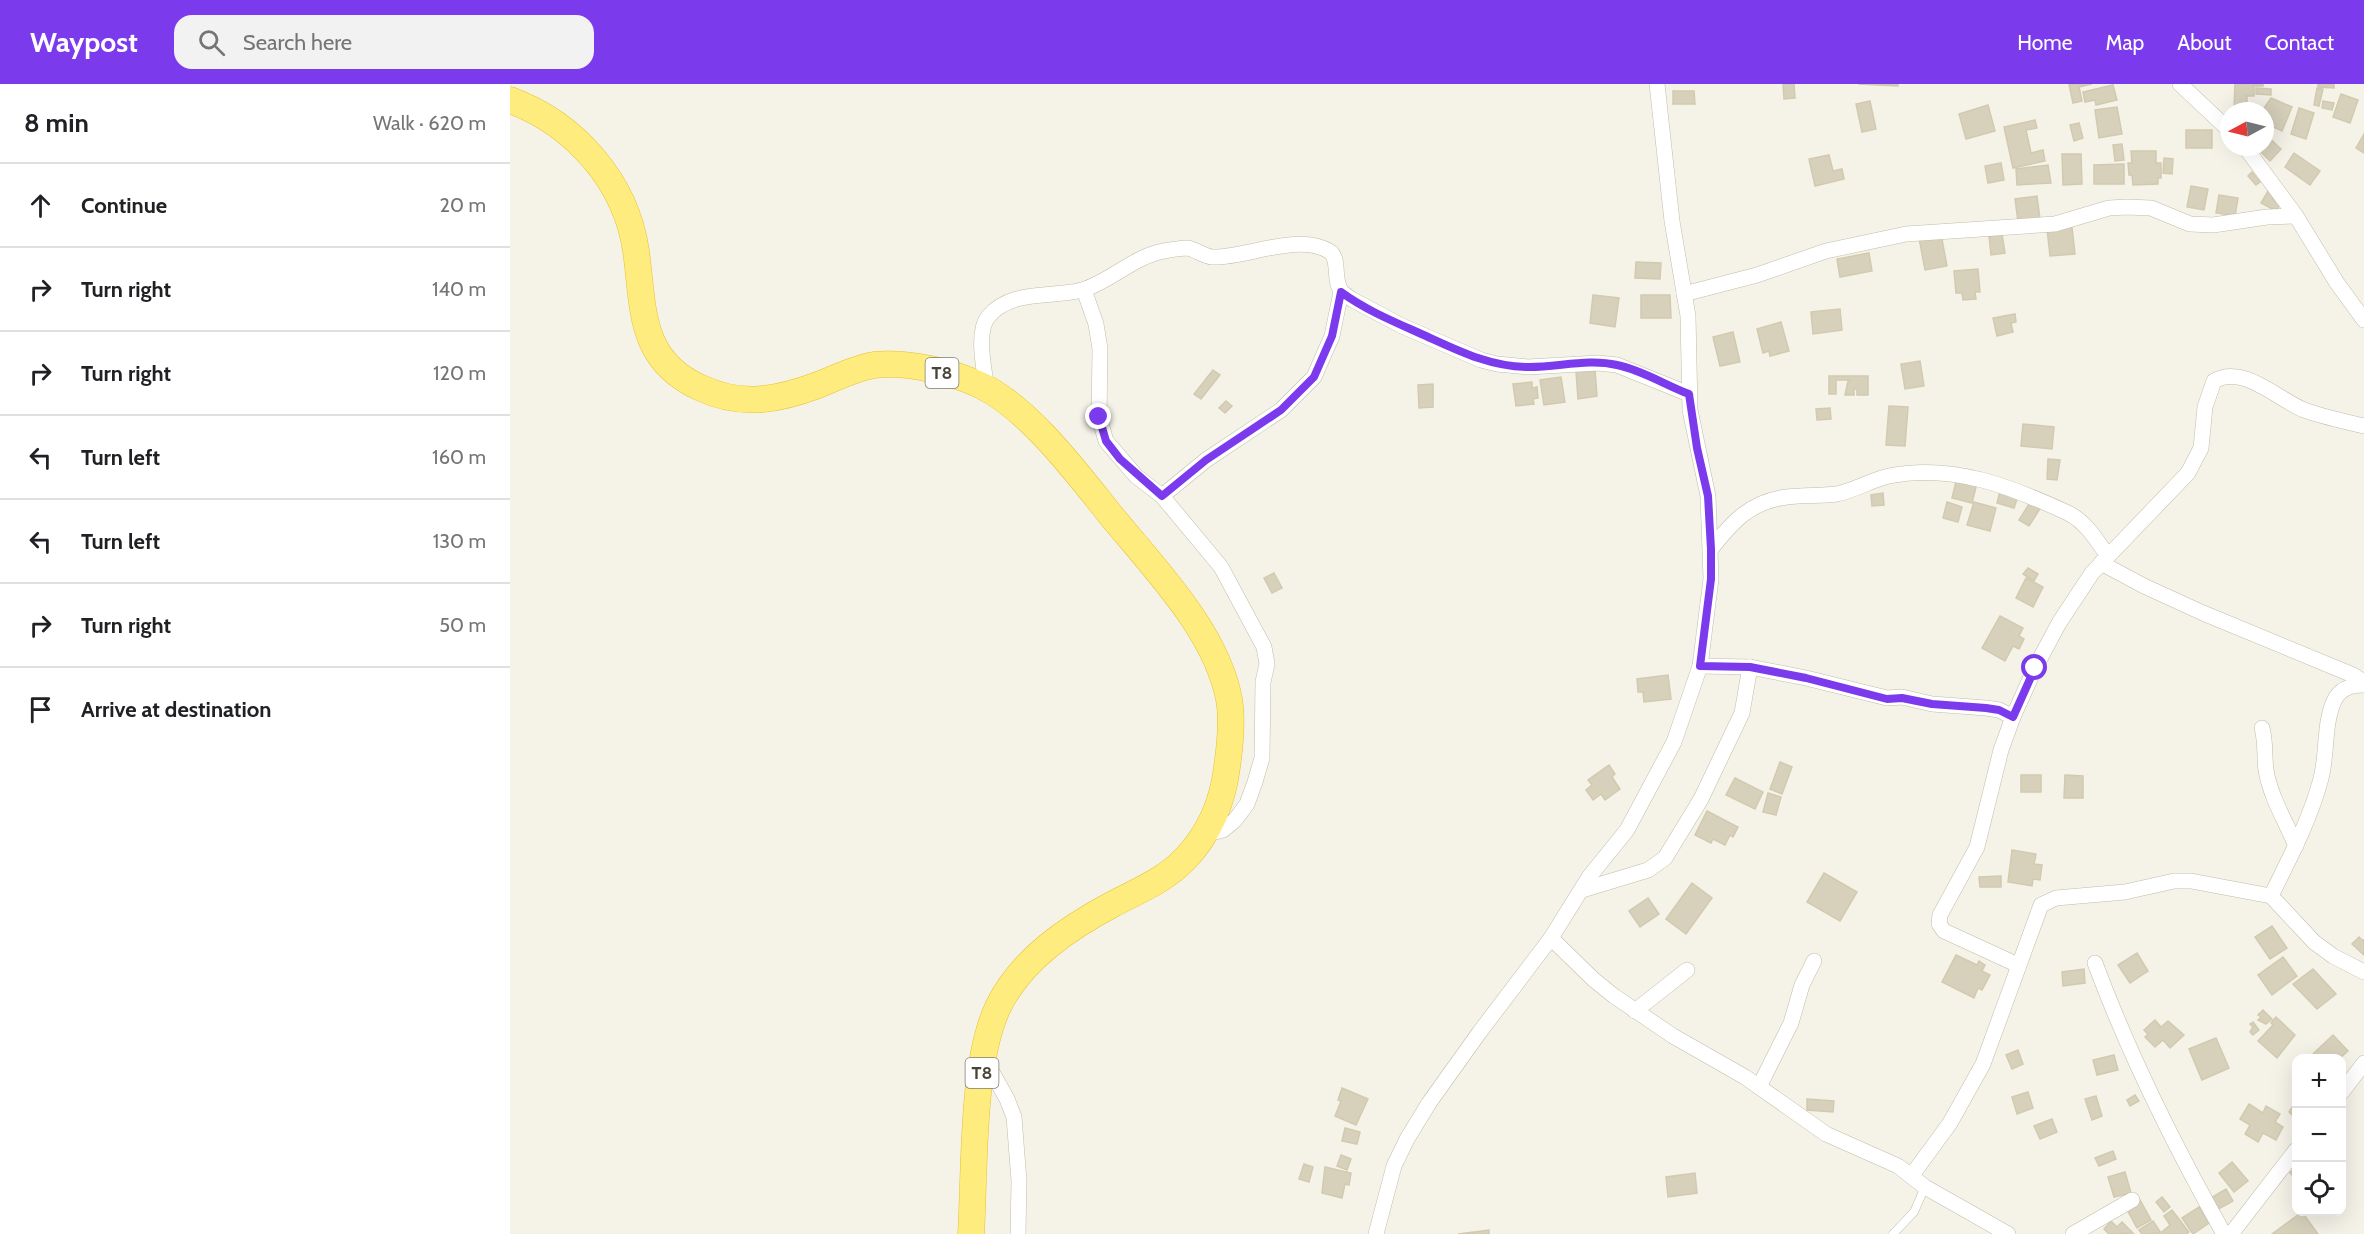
<!DOCTYPE html>
<html lang="en">
<head>
<meta charset="utf-8">
<style>
  body { margin:0; font-family:Cabin,sans-serif; background:#f2f2f2; color:#202124 }
  .controls { position:absolute; right:18px; bottom:18px; display:grid; overflow:hidden; border-radius:12px; box-shadow:0 6px 24px #0002 }
  .controls button { width:54px; height:54px; display:grid; place-items:center; padding:0; border:0; border-bottom:2px solid #e0e0e0; background:#fff; color:#202124; font:30px sans-serif }
  .compass { position:absolute; left:1710px; top:18px; width:54px; height:54px; border-radius:50%; background:#fff; box-shadow:0 6px 24px #0002; rotate:263deg }
  .stop { position:absolute; width:18px; height:18px; margin:-14px; border:4px solid #7c3aed; border-radius:50%; background:#fff }
  .stop.end { background:#7c3aed; border-color:#fff; box-shadow:0 2px 6px #0008 }
  .list { margin:0; padding:0; list-style:none }
  h2 { display:flex; justify-content:space-between; align-items:center; height:78px; margin:0; padding:0 24px; font-size:26px }
  h2 small { font-size:20px; font-weight:400; color:#757577 }
  .list li { display:grid; grid-template-columns:39px 1fr auto; gap:18px; align-items:center; box-sizing:border-box; height:84px; padding:0 24px; border-top:2px solid #e0e0e0 }
  .list b { display:block; font-size:22px; white-space:nowrap }
  .list em { font-size:20px; font-style:normal; color:#757577 }
  .icon { flex:none; width:33px; height:33px; fill:none; stroke:currentColor; stroke-width:2; stroke-linecap:round; stroke-linejoin:round }
  .map { position:relative; flex:none; width:1854px; height:1150px; overflow:hidden }
  header { display:flex; align-items:center; gap:36px; box-sizing:border-box; height:84px; padding:0 30px; background:#7c3aed; color:#fff }
  header strong { font-size:28px }
  nav { display:flex; gap:33px; margin-inline-start:auto; font-size:21px }
  .search { width:420px; height:54px; background:#f2f2f2; display:flex; align-items:center; gap:15px; box-sizing:border-box; padding:0 21px; border-radius:18px; color:#757577; font-size:22px }
  main { display:flex }
  aside { flex:1; background:#fff }
  .map>svg:first-child { display:block }
</style>
</head>
<body>
<header>
<strong>Waypost</strong>
<div class="search"><svg class="icon" aria-label="search" viewBox="0 0 24 24"><circle cx="10" cy="10" r="6"/><path d="M15 15l6 6"/></svg>Search here</div>
<nav><a>Home</a><a>Map</a><a>About</a><a>Contact</a></nav>
</header>
<main>
<aside>
<h2>8 min<small>Walk · 620 m</small></h2>
<ul class="list">
<li><svg class="icon" aria-label="ahead" viewBox="0 0 24 24"><path d="M12 20V5M6 11l6-6 6 6"/></svg><div><b>Continue</b></div><em>20 m</em></li>
<li><svg class="icon" aria-label="right" viewBox="0 0 24 24"><path d="M7 20v-9h11M14 6l5 5-5 5"/></svg><div><b>Turn right</b></div><em>140 m</em></li>
<li><svg class="icon" aria-label="right" viewBox="0 0 24 24"><path d="M7 20v-9h11M14 6l5 5-5 5"/></svg><div><b>Turn right</b></div><em>120 m</em></li>
<li><svg class="icon" aria-label="left" viewBox="0 0 24 24"><path d="M17 20v-9H6M10 6l-5 5 5 5"/></svg><div><b>Turn left</b></div><em>160 m</em></li>
<li><svg class="icon" aria-label="left" viewBox="0 0 24 24"><path d="M17 20v-9H6M10 6l-5 5 5 5"/></svg><div><b>Turn left</b></div><em>130 m</em></li>
<li><svg class="icon" aria-label="right" viewBox="0 0 24 24"><path d="M7 20v-9h11M14 6l5 5-5 5"/></svg><div><b>Turn right</b></div><em>50 m</em></li>
<li><svg class="icon" aria-label="arrive" viewBox="0 0 24 24"><path d="M6 21V4h12l-3 4 3 4H6"/></svg><div><b>Arrive at destination</b></div></li>
</ul>
</aside>
<div class="map">
<svg width="1854" height="1150" viewBox="0 0 1854 1150">
  <rect width="100%" height="100%" fill="#f5f3e8"/>
  <g fill="#d7d1bc" stroke="#d2caaf" stroke-width="1.5">
    <path d="M 1273,0 L 1284,0 L 1285,14 L 1274,15 Z"/>
    <path d="M 1348,0 L 1388,0 L 1388,2 Z"/>
    <path d="M 1559,0 L 1582,0 L 1569,3 L 1572,17 L 1563,19 Z"/>
    <path d="M 1725,0 L 1753,0 L 1753,2 L 1744,2 L 1744,12 L 1737,12 L 1737,25 L 1724,24 Z"/>
    <path d="M 1808,0 L 1824,0 L 1824,4 L 1808,3 Z"/>
    <path d="M 1603,1 L 1607,16 L 1586,21 L 1585,16 L 1575,18 L 1573,8 Z"/>
    <path d="M 1746,4 L 1761,5 L 1761,11 L 1746,10 Z"/>
    <path d="M 1807,4 L 1813,5 L 1809,22 L 1804,21 Z"/>
    <path d="M 1163,7 L 1184,7 L 1185,20 L 1163,20 Z"/>
    <path d="M 1831,10 L 1848,16 L 1840,39 L 1823,33 Z"/>
    <path d="M 1761,14 L 1782,23 L 1772,47 L 1755,39 L 1755,27 L 1752,27 Z"/>
    <path d="M 1360,17 L 1366,45 L 1352,48 L 1346,20 Z"/>
    <path d="M 1813,17 L 1824,19 L 1822,26 L 1812,24 Z"/>
    <path d="M 1478,21 L 1485,47 L 1456,55 L 1449,30 Z"/>
    <path d="M 1607,23 L 1612,50 L 1589,54 L 1585,26 Z"/>
    <path d="M 1789,24 L 1804,29 L 1796,55 L 1781,50 Z"/>
    <path d="M 1525,36 L 1527,44 L 1516,46 L 1521,69 L 1533,66 L 1535,77 L 1503,84 L 1494,43 Z"/>
    <path d="M 1569,39 L 1573,54 L 1564,57 L 1560,41 Z"/>
    <rect x="1676" y="46" width="26" height="18"/>
    <path d="M 1755,50 L 1771,65 L 1760,77 L 1746,63 L 1755,63 Z"/>
    <path d="M 1854,50 L 1854,69 L 1846,64 Z"/>
    <path d="M 1612,60 L 1614,76 L 1605,77 L 1603,61 Z"/>
    <path d="M 1621,67 L 1646,67 L 1646,79 L 1651,79 L 1651,94 L 1648,94 L 1648,100 L 1623,101 L 1622,91 L 1619,91 L 1618,79 L 1622,79 Z"/>
    <path d="M 1784,69 L 1810,87 L 1800,101 L 1775,83 Z"/>
    <path d="M 1552,70 L 1571,70 L 1572,100 L 1553,101 Z"/>
    <path d="M 1319,71 L 1323,87 L 1332,85 L 1334,95 L 1305,102 L 1299,75 Z"/>
    <path d="M 1654,74 L 1663,75 L 1662,90 L 1653,89 Z"/>
    <path d="M 1491,79 L 1494,96 L 1478,99 L 1475,82 Z"/>
    <path d="M 1614,80 L 1614,100 L 1584,100 L 1584,81 Z"/>
    <path d="M 1538,81 L 1541,99 L 1507,101 L 1506,85 Z"/>
    <path d="M 1742,88 L 1750,98 L 1746,101 L 1738,92 Z"/>
    <path d="M 1681,102 L 1698,105 L 1694,126 L 1677,123 Z"/>
    <path d="M 1758,107 L 1765,111 L 1762,115 L 1770,120 L 1766,127 L 1751,119 Z"/>
    <path d="M 1709,111 L 1728,114 L 1725,132 L 1706,129 Z"/>
    <path d="M 1527,112 L 1530,135 L 1508,138 L 1505,115 Z"/>
    <path d="M 1562,143 L 1565,170 L 1540,172 L 1537,145 Z"/>
    <path d="M 1431,150 L 1437,182 L 1415,186 L 1409,154 Z"/>
    <path d="M 1492,150 L 1495,169 L 1481,171 L 1479,152 Z"/>
    <path d="M 1359,169 L 1362,187 L 1330,193 L 1327,175 Z"/>
    <path d="M 1126,178 L 1151,179 L 1150,195 L 1125,194 Z"/>
    <path d="M 1468,185 L 1470,208 L 1465,208 L 1466,215 L 1453,216 L 1452,209 L 1446,209 L 1444,187 Z"/>
    <path d="M 1083,211 L 1109,214 L 1105,243 L 1080,239 Z"/>
    <path d="M 1131,211 L 1160,211 L 1161,234 L 1131,234 Z"/>
    <path d="M 1330,225 L 1332,246 L 1303,250 L 1301,228 Z"/>
    <path d="M 1505,230 L 1506,238 L 1501,239 L 1503,248 L 1487,252 L 1483,234 Z"/>
    <path d="M 1271,238 L 1279,267 L 1260,272 L 1259,267 L 1253,269 L 1247,245 Z"/>
    <path d="M 1223,248 L 1230,278 L 1210,282 L 1203,253 Z"/>
    <path d="M 1410,277 L 1414,302 L 1395,305 L 1391,280 Z"/>
    <path d="M 703,286 L 710,291 L 691,315 L 684,310 Z"/>
    <path d="M 1085,286 L 1087,312 L 1068,315 L 1066,288 Z"/>
    <path d="M 1319,292 L 1358,292 L 1358,311 L 1347,311 L 1347,305 L 1344,305 L 1344,311 L 1335,311 L 1338,297 L 1341,296 L 1326,296 L 1326,310 L 1319,310 Z"/>
    <path d="M 1051,293 L 1055,318 L 1034,321 L 1030,296 Z"/>
    <path d="M 1022,298 L 1022,304 L 1027,303 L 1028,314 L 1023,315 L 1024,320 L 1006,322 L 1003,300 Z"/>
    <path d="M 923,300 L 923,323 L 909,324 L 908,301 Z"/>
    <path d="M 716,317 L 722,322 L 715,329 L 709,324 Z"/>
    <path d="M 1379,322 L 1398,323 L 1395,362 L 1376,361 Z"/>
    <path d="M 1320,324 L 1321,335 L 1307,336 L 1306,325 Z"/>
    <path d="M 1513,340 L 1544,343 L 1542,365 L 1511,362 Z"/>
    <path d="M 1538,375 L 1550,376 L 1547,396 L 1537,395 Z"/>
    <path d="M 1447,394 L 1467,399 L 1462,419 L 1442,414 Z"/>
    <path d="M 1491,403 L 1509,409 L 1504,424 L 1487,419 Z"/>
    <path d="M 1373,409 L 1374,421 L 1362,422 L 1361,411 Z"/>
    <path d="M 1521,417 L 1531,423 L 1519,442 L 1509,436 Z"/>
    <path d="M 1437,418 L 1452,423 L 1448,438 L 1433,434 Z"/>
    <path d="M 1464,418 L 1486,424 L 1480,447 L 1457,441 Z"/>
    <path d="M 1518,484 L 1528,490 L 1524,497 L 1513,490 Z"/>
    <path d="M 764,489 L 772,504 L 762,509 L 754,494 Z"/>
    <path d="M 1516,494 L 1533,503 L 1523,523 L 1506,514 Z"/>
    <path d="M 1490,532 L 1513,544 L 1509,552 L 1514,555 L 1509,565 L 1503,562 L 1495,577 L 1472,564 Z"/>
    <path d="M 1158,591 L 1161,615 L 1134,618 L 1133,608 L 1128,608 L 1127,595 Z"/>
    <path d="M 1270,678 L 1282,683 L 1272,710 L 1260,705 Z"/>
    <path d="M 1099,681 L 1105,690 L 1102,693 L 1110,705 L 1095,716 L 1091,710 L 1083,716 L 1076,706 L 1082,701 L 1078,696 Z"/>
    <rect x="1511" y="691" width="20" height="17"/>
    <path d="M 1555,691 L 1573,692 L 1573,714 L 1554,714 Z"/>
    <path d="M 1225,694 L 1253,708 L 1245,725 L 1216,711 Z"/>
    <path d="M 1258,709 L 1271,713 L 1266,731 L 1253,728 Z"/>
    <path d="M 1197,727 L 1228,743 L 1223,753 L 1220,751 L 1215,761 L 1203,755 L 1201,759 L 1185,751 Z"/>
    <path d="M 1502,766 L 1526,770 L 1524,780 L 1532,781 L 1530,796 L 1523,795 L 1522,802 L 1498,798 Z"/>
    <path d="M 1314,789 L 1347,808 L 1330,837 L 1297,818 Z"/>
    <path d="M 1491,792 L 1491,803 L 1470,803 L 1469,793 Z"/>
    <path d="M 1182,799 L 1202,814 L 1176,850 L 1156,835 Z"/>
    <path d="M 1138,814 L 1149,830 L 1130,843 L 1119,827 Z"/>
    <path d="M 1762,842 L 1777,864 L 1760,875 L 1745,853 Z"/>
    <path d="M 1849,853 L 1853,857 L 1854,855 L 1854,871 L 1842,860 Z"/>
    <path d="M 1627,869 L 1638,887 L 1620,899 L 1608,881 Z"/>
    <path d="M 1446,871 L 1467,881 L 1469,877 L 1475,881 L 1472,887 L 1480,891 L 1472,906 L 1468,904 L 1464,914 L 1432,898 Z"/>
    <path d="M 1773,873 L 1787,892 L 1762,911 L 1748,891 Z"/>
    <path d="M 1574,885 L 1575,899 L 1553,902 L 1552,888 Z"/>
    <path d="M 1803,885 L 1826,910 L 1807,925 L 1783,900 Z"/>
    <path d="M 1753,926 L 1762,935 L 1756,940 L 1748,936 L 1751,933 L 1748,931 Z"/>
    <path d="M 1766,933 L 1785,951 L 1767,974 L 1748,957 L 1763,941 L 1761,939 Z"/>
    <path d="M 1645,936 L 1651,943 L 1658,937 L 1674,951 L 1660,964 L 1653,956 L 1645,963 L 1635,953 L 1638,950 L 1634,946 Z"/>
    <path d="M 1743,938 L 1749,946 L 1743,951 L 1740,948 L 1743,943 L 1740,940 Z"/>
    <path d="M 1823,951 L 1838,967 L 1830,974 L 1807,974 L 1803,970 Z"/>
    <path d="M 1706,954 L 1719,984 L 1692,996 L 1679,965 Z"/>
    <path d="M 1508,966 L 1513,980 L 1502,985 L 1496,971 Z"/>
    <path d="M 1604,971 L 1608,986 L 1587,991 L 1583,976 Z"/>
    <path d="M 832,1004 L 858,1015 L 846,1041 L 825,1032 L 831,1017 L 828,1016 Z"/>
    <path d="M 1518,1008 L 1523,1024 L 1507,1030 L 1502,1013 Z"/>
    <path d="M 1625,1011 L 1629,1017 L 1620,1022 L 1617,1016 Z"/>
    <path d="M 1586,1012 L 1592,1032 L 1582,1036 L 1575,1015 Z"/>
    <path d="M 1297,1015 L 1324,1017 L 1323,1028 L 1297,1026 Z"/>
    <path d="M 1786,1018 L 1786,1035 L 1779,1028 Z"/>
    <path d="M 1739,1020 L 1753,1029 L 1756,1022 L 1770,1030 L 1765,1038 L 1773,1043 L 1766,1056 L 1753,1049 L 1748,1058 L 1735,1050 L 1740,1041 L 1730,1035 Z"/>
    <path d="M 1542,1035 L 1547,1048 L 1530,1055 L 1524,1042 Z"/>
    <path d="M 835,1044 L 850,1048 L 847,1060 L 832,1057 Z"/>
    <path d="M 1603,1067 L 1606,1075 L 1589,1082 L 1585,1074 Z"/>
    <path d="M 831,1071 L 841,1075 L 837,1086 L 827,1082 Z"/>
    <path d="M 1722,1078 L 1738,1097 L 1724,1108 L 1709,1089 Z"/>
    <path d="M 794,1080 L 803,1083 L 799,1098 L 789,1095 Z"/>
    <path d="M 815,1083 L 841,1089 L 839,1101 L 835,1100 L 832,1114 L 812,1109 Z"/>
    <path d="M 1786,1083 L 1786,1095 L 1780,1089 Z"/>
    <path d="M 1615,1088 L 1621,1109 L 1604,1113 L 1598,1093 Z"/>
    <path d="M 1185,1089 L 1187,1109 L 1158,1113 L 1156,1093 Z"/>
    <path d="M 1716,1105 L 1723,1117 L 1705,1127 L 1699,1115 Z"/>
    <path d="M 1652,1113 L 1660,1123 L 1654,1128 L 1646,1118 Z"/>
    <path d="M 1629,1114 L 1641,1136 L 1627,1144 L 1615,1122 Z"/>
    <path d="M 1689,1123 L 1699,1139 L 1683,1150 L 1672,1134 Z"/>
    <path d="M 1662,1126 L 1679,1148 L 1676,1150 L 1653,1150 L 1652,1148 L 1660,1141 L 1654,1132 Z"/>
    <path d="M 1792,1128 L 1808,1150 L 1762,1150 Z"/>
    <path d="M 1601,1137 L 1607,1143 L 1612,1138 L 1623,1149 L 1599,1150 L 1594,1145 Z"/>
    <path d="M 1643,1137 L 1651,1149 L 1632,1150 L 1629,1146 Z"/>
    <path d="M 979,1146 L 979,1150 L 948,1150 Z"/>
  </g>
  <g fill="none" stroke-linecap="round" stroke-linejoin="round">
    <defs>
      <path id="service" d="M 1383,1150 L 1404,1128 L 1415,1103"/>
      <g id="minor">
        <path d="M 1670,0 L 1719,46"/>
        <path d="M 1735,63 L 1786,132 L 1827,199 L 1854,236"/>
        <path d="M 574,206 L 586,240 L 590,265 L 589,333 L 596,357 L 626,392 L 652,412 L 711,483 L 754,563 L 757,580 L 753,598 L 752,674 L 745,698 L 737,720 L 725,736 L 713,746 L 693,751"/>
        <path d="M 1174,210 L 1247,191 L 1316,167 L 1396,150 L 1545,140 L 1599,124 L 1617,123 L 1641,124 L 1680,140 L 1703,141 L 1757,133 L 1786,132"/>
        <path d="M 477,304 C 474,286 466,248 478,233 C 500,205 542,214 572,206 C 600,198 624,172 654,167 C 661,166 670,164 677,164 C 685,165 693,172 702,173 C 734,175 787,148 819,167 C 831,174 822,197 832,208 C 835,211 840,214 843,216 L 892,242 L 971,276 L 987,280 L 1018,283 L 1088,279 L 1107,281 L 1179,310"/>
        <path d="M 652,412 L 696,376 L 771,326 L 804,293 L 822,252 L 831,208"/>
        <path d="M 1201,465 C 1222,438 1241,417 1277,413 C 1294,411 1311,412 1327,410 C 1346,406 1361,396 1379,392 C 1443,379 1502,403 1558,429 C 1576,438 1586,455 1597,471"/>
        <path d="M 1591,479 L 1634,502 L 1693,529 L 1843,591 L 1854,598"/>
        <path d="M 1190,582 L 1240,583 L 1296,594 L 1377,614 L 1392,613 L 1422,620 L 1476,624 L 1489,626 L 1503,633"/>
        <path d="M 1752,644 C 1756,658 1754,672 1756,686 C 1760,712 1776,738 1786,762"/>
        <path d="M 1072,806 L 1138,786 L 1155,774 L 1191,715 L 1232,629 L 1240,583"/>
        <path d="M 1761,812 C 1779,775 1799,738 1810,698 C 1818,672 1813,642 1824,617 C 1830,604 1841,601 1854,601"/>
        <path d="M 1041,854 L 1083,895 L 1104,912 L 1163,952 L 1235,993 L 1316,1050 L 1388,1082 L 1415,1103 L 1498,1150"/>
        <path d="M 1585,879 C 1620,973 1665,1063 1714,1150"/>
        <path d="M 1508,881 L 1434,847 L 1429,840 L 1430,831 L 1467,763 L 1491,666 L 1503,633 L 1525,584 L 1549,539 L 1582,489 L 1678,389 L 1691,364 L 1695,323 L 1704,297 C 1733,280 1767,315 1794,326 C 1813,333 1834,337 1854,342"/>
        <path d="M 1125,927 L 1177,886"/>
        <path d="M 474,974 L 497,1015 L 504,1033 L 509,1097 L 508,1150"/>
        <path d="M 1249,1003 L 1281,939 L 1292,901 L 1304,877"/>
        <path d="M 1832,1008 L 1854,979"/>
        <path d="M 1402,1091 L 1440,1039 L 1473,980 L 1531,821 L 1546,814 L 1615,808 L 1664,797 L 1681,797 L 1761,812 L 1804,858 L 1823,872 L 1854,888"/>
        <path d="M 866,1150 L 884,1082 L 897,1055 L 919,1019 L 969,949 L 1041,854 L 1079,793 L 1117,746 L 1164,658 L 1190,582 L 1201,495 L 1198,412 L 1180,326 L 1178,232 L 1162,137 L 1147,0"/>
        <path d="M 1563,1150 L 1622,1116"/>
        <path d="M 1721,1150 L 1786,1066"/>
      </g>
      <path id="trunk" d="M 0,16 C 65,40 116,98 126,167 C 134,224 128,276 191,304 C 232,323 268,316 308,301 C 326,294 345,284 364,281 C 396,277 444,288 472,302 C 520,326 566,388 599,429 C 642,482 706,546 719,615 C 723,637 720,662 717,683 C 713,717 699,750 675,775 C 655,796 628,807 603,820 C 558,844 512,875 489,921 C 461,977 465,1086 461,1150"/>
    </defs>
    <use href="#service" stroke="#c1bcaa" stroke-width="9"/>
    <use href="#minor" stroke="#c1bcaa" stroke-width="16"/>
    <use href="#trunk" stroke="#e5c031" stroke-width="27"/>
    <use href="#service" stroke="#fff" stroke-width="8"/>
    <use href="#minor" stroke="#fff" stroke-width="15"/>
    <use href="#trunk" stroke="#ffec7f" stroke-width="26"/>
  </g>
  <g fill="none" stroke-linecap="round" stroke-linejoin="round">
    <path stroke="#7c3aed" stroke-width="8" d="M 589,333 L 596,357 L 610,375 L 652,412 L 696,376 L 771,326 L 804,293 L 822,252 L 831,208 C 857,227 887,239 916,252 C 949,267 979,282 1016,283 C 1046,284 1077,274 1107,281 C 1132,286 1155,301 1179,310 L 1187,364 L 1198,412 L 1201,465 L 1201,495 L 1190,582 L 1240,583 L 1296,594 L 1377,615 L 1392,614 L 1422,620 L 1476,624 L 1489,626 L 1503,633 L 1525,584"/>
  </g>
  <g text-anchor="middle" dominant-baseline="central" stroke-width="4.5" stroke-linejoin="round" paint-order="stroke">
    <g fill="#fff" stroke="#7f7c72" stroke-width="1.5">
      <rect x="415.5" y="274" width="33" height="30" rx="4.5"/>
      <rect x="455.5" y="974" width="33" height="30" rx="4.5"/>
    </g>
    <g font-size="18" font-weight="bold" fill="#484436">
      <text x="432" y="289">T8</text>
      <text x="472" y="989">T8</text>
    </g>
  </g>
</svg>
<div class="controls">
<button>+</button>
<button>−</button>
<button><svg class="icon" aria-label="locate" viewBox="0 0 24 24"><circle cx="12" cy="12" r="6"/><path d="M12 2v4M12 18v4M2 12h4M18 12h4"/></svg></button>
</div>
<svg class="compass" viewBox="-18 -18 36 36"><path d="M0-13l5 13h-10z" fill="#e53935"/><path d="M0 13l5-13h-10z" fill="#757577"/></svg>
<div class="stop" style="left:1525px;top:584px"></div>
<div class="stop end" style="left:589px;top:333px"></div>
</div>
</main>
</body>
</html>
